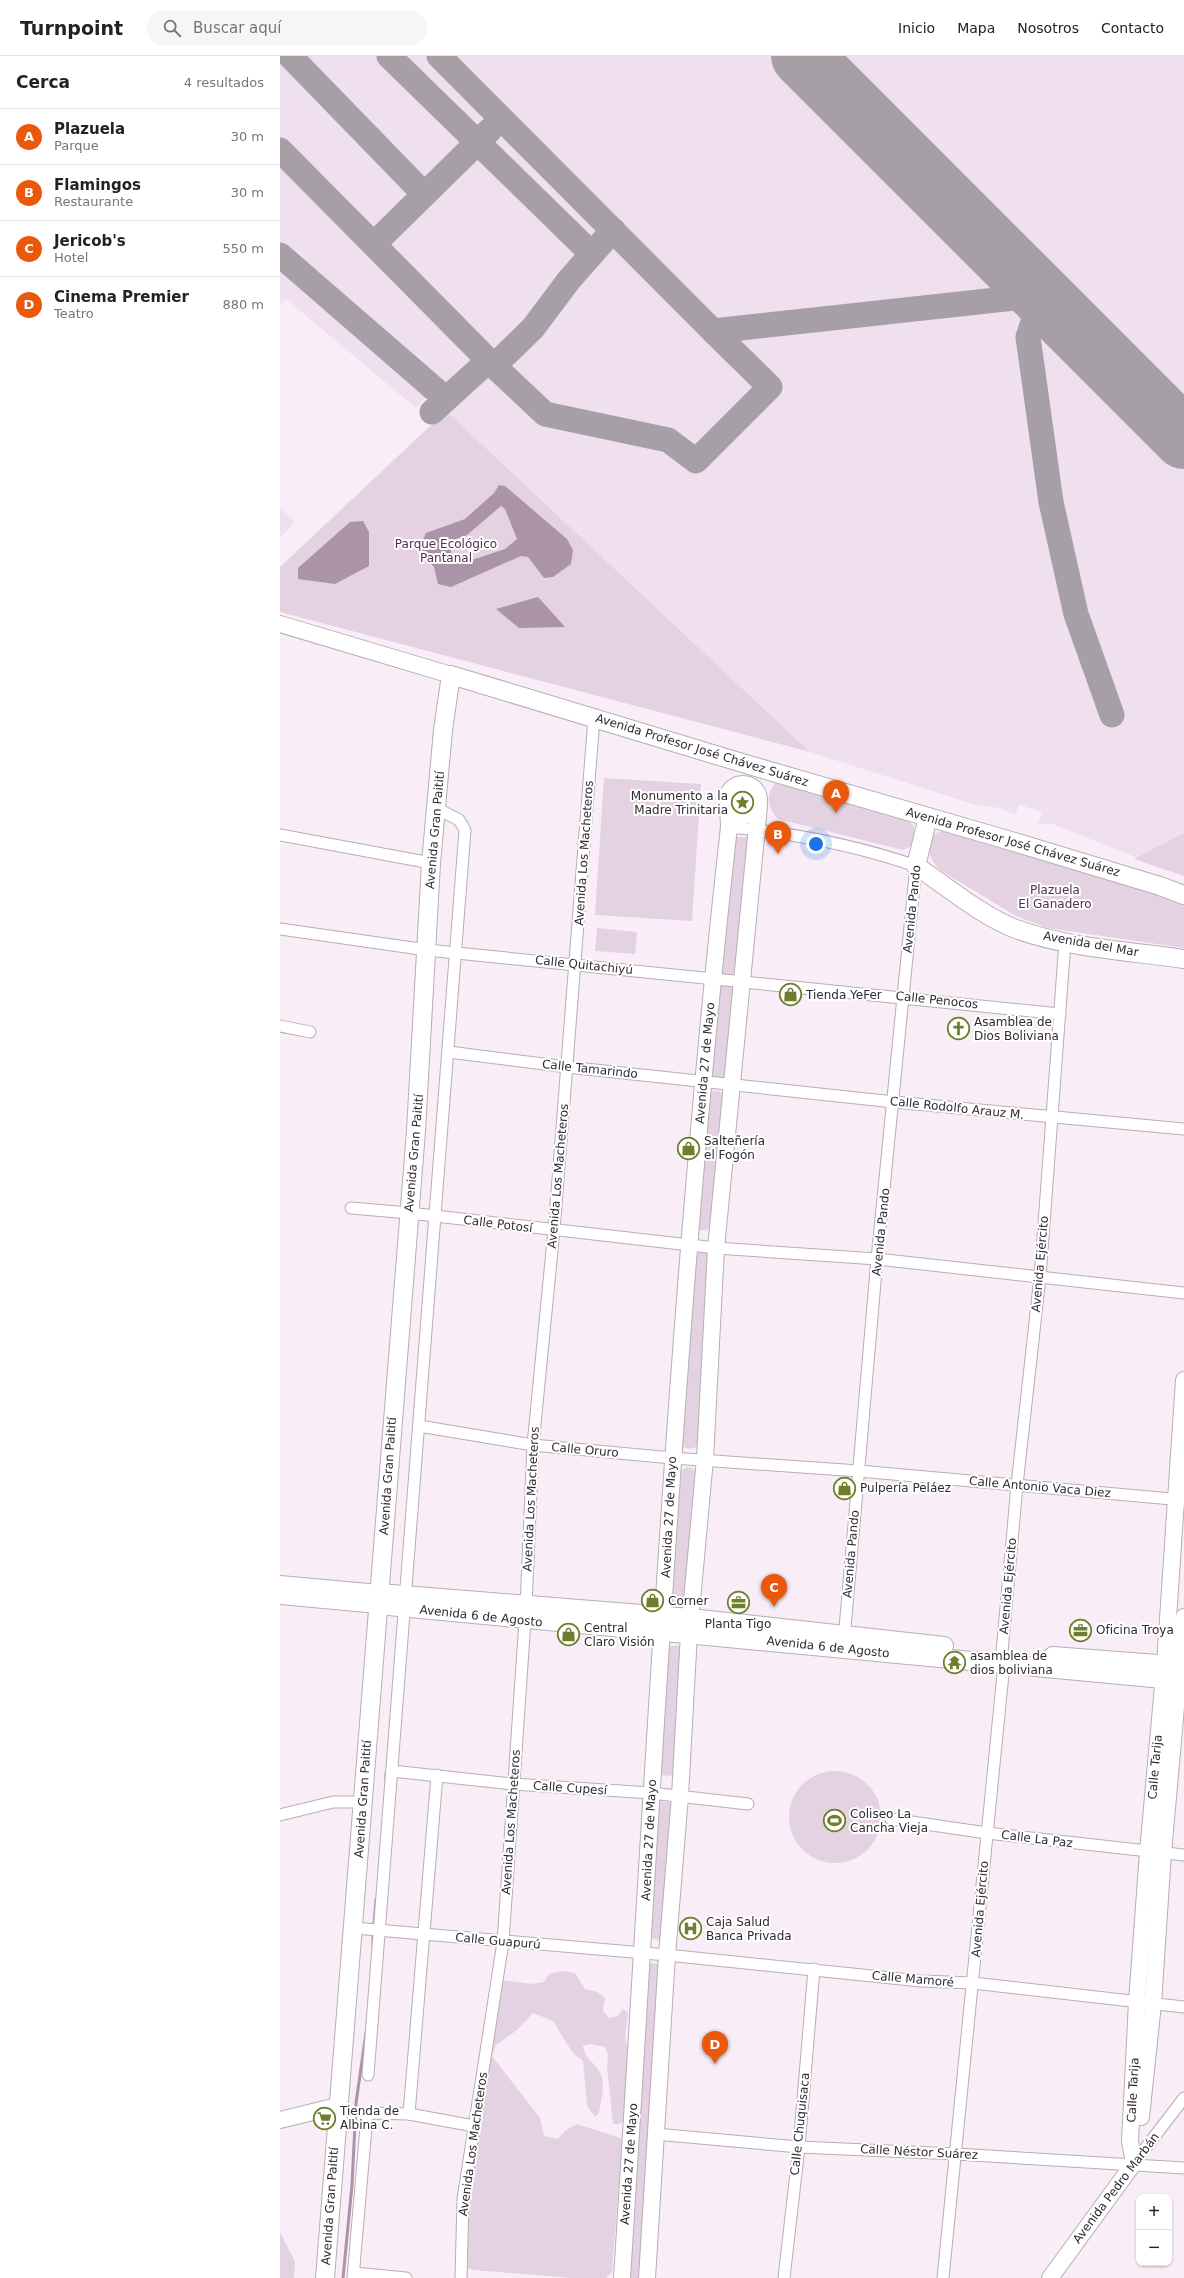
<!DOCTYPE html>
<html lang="es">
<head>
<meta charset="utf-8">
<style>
  body { margin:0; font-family:"DejaVu Sans",sans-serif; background:#f6f6f6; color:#222 }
  .controls { position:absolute; right:12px; bottom:12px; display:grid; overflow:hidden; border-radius:8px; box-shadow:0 1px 3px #0004 }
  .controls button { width:36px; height:36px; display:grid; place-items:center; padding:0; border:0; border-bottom:1px solid #e0e0e0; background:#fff; color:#222; font:20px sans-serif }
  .you { position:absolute; left:536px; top:788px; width:14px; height:14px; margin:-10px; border:3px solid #fff; border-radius:50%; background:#1a73e8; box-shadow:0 0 0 6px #1a73e833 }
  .badge { display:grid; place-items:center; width:26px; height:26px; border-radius:50%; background:#ea580c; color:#fff; font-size:13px; font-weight:700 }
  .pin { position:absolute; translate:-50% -33px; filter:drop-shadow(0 1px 2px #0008) }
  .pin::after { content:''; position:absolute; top:21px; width:14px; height:12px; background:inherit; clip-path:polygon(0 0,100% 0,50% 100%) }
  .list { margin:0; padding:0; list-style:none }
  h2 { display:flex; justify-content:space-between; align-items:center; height:52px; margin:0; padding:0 16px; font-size:17px }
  h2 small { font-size:13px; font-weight:400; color:#767676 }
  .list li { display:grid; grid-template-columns:26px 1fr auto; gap:12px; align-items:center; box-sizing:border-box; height:56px; padding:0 16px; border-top:1px solid #e0e0e0 }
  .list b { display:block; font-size:15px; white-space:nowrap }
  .list p { margin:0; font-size:13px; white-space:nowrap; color:#767676 }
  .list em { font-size:13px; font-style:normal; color:#767676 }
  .icon { flex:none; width:22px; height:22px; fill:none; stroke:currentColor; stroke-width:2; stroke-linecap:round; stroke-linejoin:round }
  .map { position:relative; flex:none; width:904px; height:2222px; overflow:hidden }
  header { display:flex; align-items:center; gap:24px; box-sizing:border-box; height:56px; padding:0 20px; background:#fff; border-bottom:1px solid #e0e0e0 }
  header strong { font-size:19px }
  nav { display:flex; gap:22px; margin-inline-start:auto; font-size:14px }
  .search { width:280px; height:36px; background:#f6f6f6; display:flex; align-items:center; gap:10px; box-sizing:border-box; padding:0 14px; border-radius:22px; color:#767676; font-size:15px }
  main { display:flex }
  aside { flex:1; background:#fff }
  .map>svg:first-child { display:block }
</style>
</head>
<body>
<header>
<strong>Turnpoint</strong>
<div class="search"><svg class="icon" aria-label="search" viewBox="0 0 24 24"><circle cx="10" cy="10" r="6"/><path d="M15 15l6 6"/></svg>Buscar aquí</div>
<nav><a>Inicio</a><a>Mapa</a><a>Nosotros</a><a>Contacto</a></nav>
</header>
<main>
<aside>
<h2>Cerca<small>4 resultados</small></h2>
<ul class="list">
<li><span class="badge">A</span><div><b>Plazuela</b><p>Parque</p></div><em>30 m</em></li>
<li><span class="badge">B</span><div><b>Flamingos</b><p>Restaurante</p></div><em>30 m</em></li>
<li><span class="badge">C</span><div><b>Jericob's</b><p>Hotel</p></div><em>550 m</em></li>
<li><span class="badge">D</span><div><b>Cinema Premier</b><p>Teatro</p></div><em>880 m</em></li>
</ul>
</aside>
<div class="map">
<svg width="904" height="2222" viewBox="0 0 904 2222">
  <rect width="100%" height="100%" fill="#f9eef8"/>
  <g fill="#f0dfee">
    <path d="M 0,0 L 904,0 L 904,779 L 858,802 L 772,768 L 758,768 L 762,756 L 743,750 L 739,749 L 735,759 L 720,752 L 696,749 L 530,696 L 166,356 L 158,362 L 147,351 L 153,345 L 148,340 L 136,352 L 6,243 L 0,248 Z"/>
    <path d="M 0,451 L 15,466 L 0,482 Z"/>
  </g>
  <g fill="#e4d1e2">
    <path d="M 166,355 L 530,696 L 0,556 L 0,511 Z"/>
    <path d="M 324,722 L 421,728 L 412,865 L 315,859 Z"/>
    <path d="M 497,725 L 622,758 L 634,770 L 633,789 L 623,794 L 498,763 C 486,751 486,737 497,725 Z"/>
    <path d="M 661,775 L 682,779 L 904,847 L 904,892 L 768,872 L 736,860 L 660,814 C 649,803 647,795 650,780 Z"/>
    <path d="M 904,777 L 904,820 L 854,803 Z"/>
    <path d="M 448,781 L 473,781 L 459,921 L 436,917 Z"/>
    <path d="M 317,872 L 357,876 L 355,898 L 315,895 Z"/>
    <path d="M 435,926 L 459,929 L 447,1023 L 427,1022 Z"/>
    <path d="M 431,1035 L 439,1035 L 445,1040 L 433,1167 L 427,1174 L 419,1174 L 426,1039 Z"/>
    <path d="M 420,1196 L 428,1196 L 418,1390 L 411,1393 L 403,1391 L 401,1383 L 416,1199 Z"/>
    <path d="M 408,1411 L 413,1412 L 416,1417 L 408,1557 L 389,1556 L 401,1419 L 402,1414 Z"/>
    <path d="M 389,1590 L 402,1590 L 397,1717 L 393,1720 L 380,1719 Z"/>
    <circle cx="555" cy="1761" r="46"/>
    <path d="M 379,1745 L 393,1747 L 384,1881 L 380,1884 L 370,1882 Z"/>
    <path d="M 371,1907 L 380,1908 L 364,2222 L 346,2222 L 366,1910 Z"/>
    <path d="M 282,1915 L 295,1917 L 305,1933 L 317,1936 L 325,1942 L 323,1955 L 329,1962 L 338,1960 L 343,1953 L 348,1957 L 345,1981 L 349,1998 L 345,2064 L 339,2068 L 333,2068 L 327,2011 L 328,1999 L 325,1991 L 311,1988 L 303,1990 C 304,2001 312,2005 318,2013 C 327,2026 321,2043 319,2057 L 315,2061 L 307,2050 L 303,2005 L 292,1996 L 273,1965 L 253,1957 L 237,1974 L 216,1989 L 212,2000 L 260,2062 L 264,2080 L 278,2083 L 286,2074 L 297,2068 L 341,2082 L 342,2088 L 332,2216 L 326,2222 L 292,2222 L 193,2214 L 186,2211 L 186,2154 L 222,1924 L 252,1928 L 264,1926 L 269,1918 Z"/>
    <path d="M 0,2176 L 15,2206 L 14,2222 L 0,2222 Z"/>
  </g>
  <g fill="#ab93a8" fill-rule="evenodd">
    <path d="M 219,429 L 225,430 L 287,483 L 293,494 L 291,508 L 273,521 L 264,522 L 248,501 L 241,500 L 171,531 L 158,528 L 154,511 L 139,493 L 146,477 L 185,463 L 214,437 ZM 221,450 L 225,453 L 237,483 L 225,493 L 183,507 L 171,497 L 171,485 L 187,479 Z"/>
    <path d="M 83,465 L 89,476 L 89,510 L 55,528 L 18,523 L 18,512 L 70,466 Z"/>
    <path d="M 258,541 L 285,571 L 239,572 L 216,553 Z"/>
  </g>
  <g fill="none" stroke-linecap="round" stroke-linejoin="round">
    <g stroke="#ab93a8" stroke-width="3">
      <path d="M 106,1725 L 106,1717"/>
      <path d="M 94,1869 L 96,1844"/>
      <path d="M 93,1889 L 93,1879"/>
      <path d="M 63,2222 L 72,2129 L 76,2047 L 86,1977"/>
    </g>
    <g stroke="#a79fa6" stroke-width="25">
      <path d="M 10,0 L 144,138"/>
      <path d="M 109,0 L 312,198"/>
      <path d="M 159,0 L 433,275 L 762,239 L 748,281 L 771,446 L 796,558 L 832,659"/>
      <path d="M 0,94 L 214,310 L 253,272 L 289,224 L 333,174"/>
      <path d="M 94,188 L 210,74"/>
      <path d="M 0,199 L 166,343"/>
      <path d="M 214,310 L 265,358 L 388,384 L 416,405 L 490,331 L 433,275"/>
      <path d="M 152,356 L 208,305"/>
    </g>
    <path stroke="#a79fa6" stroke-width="62" d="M 522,0 L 904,382"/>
    <defs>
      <g id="street">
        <path d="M 449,771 C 513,777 575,789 636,810 L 597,1203 L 564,1584"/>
        <path d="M 0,779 L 151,807"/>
        <path d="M 0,873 L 147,894 L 780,958"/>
        <path d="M 0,970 L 30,976"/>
        <path d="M 169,996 L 287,1011 L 614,1046 L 904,1073"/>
        <path d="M 71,1152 L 129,1157 L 436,1192 L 597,1203 L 904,1237"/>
        <path d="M 139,1370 L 253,1389 L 392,1402 L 579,1415 L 903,1444"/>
        <path d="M 112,1715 L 233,1728 L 371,1737 L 468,1748"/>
        <path d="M 0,1759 L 53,1746 L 82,1746"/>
        <path d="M 611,1763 L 707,1777 L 904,1799"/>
        <path d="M 74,1872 L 387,1899 L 641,1925 L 693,1927 L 904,1951"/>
        <path d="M 88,2019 L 185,774 L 179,764 L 156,752"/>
        <path d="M 129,2058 L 157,1719"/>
        <path d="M 375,2078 L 519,2091 L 676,2098 L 904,2112"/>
        <path d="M 854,2107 L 904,2042"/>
        <path d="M 74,2217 L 126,2222"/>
        <path d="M 73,2222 L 87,2060 L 91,2057 L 129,2058 L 194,2070"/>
        <path d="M 181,2222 L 183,2143 L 223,1886 L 246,1550 L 253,1389 L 274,1174 L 314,662"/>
        <path d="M 504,2222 L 519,2091 L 534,1913"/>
        <path d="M 663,2222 L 724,1608 L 722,1596 L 737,1429 L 760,1221 L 785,886"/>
      </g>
      <g id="secondary">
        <path d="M 0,568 L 171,619"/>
        <circle cx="463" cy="744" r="16"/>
        <path d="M 0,1528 L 99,1537"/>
        <path d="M 0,1540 L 98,1549"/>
        <path d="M 861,2061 L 873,1948 L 883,1797 L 904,1561"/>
        <path d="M 0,2064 L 57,2050"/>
        <path d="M 342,2222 C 373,1738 395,1253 449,771 L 448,749"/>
        <path d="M 367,2222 L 387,1899 L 400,1740 L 409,1577 L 425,1403 L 436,1192 L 479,750"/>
        <path d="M 770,2222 L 854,2107 L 850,2085 L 857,1946 L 868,1796 L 885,1608 L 904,1324"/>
      </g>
      <g id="primary">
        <path d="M 648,761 L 636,810 C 668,831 700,859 736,873 C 787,892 850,895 904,903"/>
        <path d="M 99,1537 L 411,1562 L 664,1590"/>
        <path d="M 98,1549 L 904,1625"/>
        <path d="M 773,1600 L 904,1610"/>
        <path d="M 45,2222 L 136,1075 L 151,807 L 163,674 L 171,619 L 469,709 L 731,785 L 880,830 L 904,839"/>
      </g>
    </defs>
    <use href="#street" stroke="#b7adb6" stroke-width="13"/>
    <use href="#secondary" stroke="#b7adb6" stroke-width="18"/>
    <use href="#primary" stroke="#b7adb6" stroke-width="20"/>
    <use href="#street" stroke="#fff" stroke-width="11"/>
    <use href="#secondary" stroke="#fff" stroke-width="16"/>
    <use href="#primary" stroke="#fff" stroke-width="18"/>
  </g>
  <defs>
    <symbol id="sight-ring" viewBox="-11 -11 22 22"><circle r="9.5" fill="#fff" stroke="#6e7e2d" stroke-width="1.5"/><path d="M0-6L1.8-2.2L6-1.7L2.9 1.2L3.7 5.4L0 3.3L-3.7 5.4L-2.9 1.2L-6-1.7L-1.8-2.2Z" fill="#6e7e2d"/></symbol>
    <symbol id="shop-ring" viewBox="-11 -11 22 22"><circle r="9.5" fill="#fff" stroke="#6e7e2d" stroke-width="1.5"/><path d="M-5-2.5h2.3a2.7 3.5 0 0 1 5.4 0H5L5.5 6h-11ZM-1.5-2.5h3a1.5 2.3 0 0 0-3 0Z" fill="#6e7e2d"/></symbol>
    <symbol id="church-ring" viewBox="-11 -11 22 22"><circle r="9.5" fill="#fff" stroke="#6e7e2d" stroke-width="1.5"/><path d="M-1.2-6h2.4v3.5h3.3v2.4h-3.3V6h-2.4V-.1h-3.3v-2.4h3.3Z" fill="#6e7e2d"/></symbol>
    <symbol id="office-ring" viewBox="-11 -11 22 22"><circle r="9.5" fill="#fff" stroke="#6e7e2d" stroke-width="1.5"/><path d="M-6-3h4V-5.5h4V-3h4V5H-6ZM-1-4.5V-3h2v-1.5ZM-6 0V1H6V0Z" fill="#6e7e2d"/></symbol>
    <symbol id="temple-ring" viewBox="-11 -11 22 22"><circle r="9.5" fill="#fff" stroke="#6e7e2d" stroke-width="1.5"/><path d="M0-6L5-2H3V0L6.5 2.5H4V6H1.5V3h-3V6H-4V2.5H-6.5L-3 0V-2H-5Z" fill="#6e7e2d"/></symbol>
    <symbol id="stadium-ring" viewBox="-11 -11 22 22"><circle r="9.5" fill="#fff" stroke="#6e7e2d" stroke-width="1.5"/><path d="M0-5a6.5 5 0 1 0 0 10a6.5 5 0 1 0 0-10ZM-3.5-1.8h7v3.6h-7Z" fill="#6e7e2d"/></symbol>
    <symbol id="hospital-ring" viewBox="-11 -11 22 22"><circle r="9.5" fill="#fff" stroke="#6e7e2d" stroke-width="1.5"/><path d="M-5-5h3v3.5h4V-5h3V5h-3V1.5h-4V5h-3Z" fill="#6e7e2d"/></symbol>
    <symbol id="supermarket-ring" viewBox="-11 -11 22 22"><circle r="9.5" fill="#fff" stroke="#6e7e2d" stroke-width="1.5"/><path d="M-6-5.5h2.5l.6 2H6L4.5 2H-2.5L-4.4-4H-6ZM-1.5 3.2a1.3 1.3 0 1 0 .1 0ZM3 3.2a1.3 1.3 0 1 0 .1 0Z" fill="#6e7e2d"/></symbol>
  </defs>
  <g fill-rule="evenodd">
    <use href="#sight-ring" x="450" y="734" width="25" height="25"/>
    <use href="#shop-ring" x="498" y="926" width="25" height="25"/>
    <use href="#church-ring" x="666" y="960" width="25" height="25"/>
    <use href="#shop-ring" x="396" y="1080" width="25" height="25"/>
    <use href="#shop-ring" x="552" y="1420" width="25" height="25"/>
    <use href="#shop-ring" x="360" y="1532" width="25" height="25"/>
    <use href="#office-ring" x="446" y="1534" width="25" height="25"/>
    <use href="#office-ring" x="788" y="1562" width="25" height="25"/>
    <use href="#shop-ring" x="276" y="1566" width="25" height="25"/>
    <use href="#temple-ring" x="662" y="1594" width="25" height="25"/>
    <use href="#stadium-ring" x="542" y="1752" width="25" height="25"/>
    <use href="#hospital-ring" x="398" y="1860" width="25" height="25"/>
    <use href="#supermarket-ring" x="32" y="2050" width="25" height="25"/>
  </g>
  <g text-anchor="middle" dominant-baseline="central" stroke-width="4" stroke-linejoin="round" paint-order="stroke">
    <g font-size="12" fill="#522e4f" stroke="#fff">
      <text x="166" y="488">Parque Ecológico<tspan x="166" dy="14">Pantanal</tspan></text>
      <text x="775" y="834">Plazuela<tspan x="775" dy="14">El Ganadero</tspan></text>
    </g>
    <g font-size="12" fill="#2f2b2f" stroke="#fff">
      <text transform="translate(422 694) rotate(17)">Avenida Profesor José Chávez Suárez</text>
      <text transform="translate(155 774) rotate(-85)">Avenida Gran Paitití</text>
      <text transform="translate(733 786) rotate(16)">Avenida Profesor José Chávez Suárez</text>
      <text transform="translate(304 797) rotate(-86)">Avenida Los Macheteros</text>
      <text transform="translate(632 853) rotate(-84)">Avenida Pando</text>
      <text transform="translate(811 888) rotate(10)">Avenida del Mar</text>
      <text transform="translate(304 909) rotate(6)">Calle Quitachiyú</text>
      <text transform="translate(657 944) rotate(6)">Calle Penocos</text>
      <text transform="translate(425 1007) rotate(-85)">Avenida 27 de Mayo</text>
      <text transform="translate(310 1013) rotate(6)">Calle Tamarindo</text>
      <text transform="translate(677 1052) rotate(6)">Calle Rodolfo Arauz M.</text>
      <text transform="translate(134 1097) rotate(-85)">Avenida Gran Paitití</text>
      <text transform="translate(278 1120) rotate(-85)">Avenida Los Macheteros</text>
      <text transform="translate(218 1168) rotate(7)">Calle Potosí</text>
      <text transform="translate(601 1176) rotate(-84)">Avenida Pando</text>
      <text transform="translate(760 1208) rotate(-85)">Avenida Ejército</text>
      <text transform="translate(305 1394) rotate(5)">Calle Oruro</text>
      <text transform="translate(108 1420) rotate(-86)">Avenida Gran Paitití</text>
      <text transform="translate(760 1431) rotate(5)">Calle Antonio Vaca Diez</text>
      <text transform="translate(251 1443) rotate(-87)">Avenida Los Macheteros</text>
      <text transform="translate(389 1461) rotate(-87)">Avenida 27 de Mayo</text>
      <text transform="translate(571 1498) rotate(-85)">Avenida Pando</text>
      <text transform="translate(728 1530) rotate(-85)">Avenida Ejército</text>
      <text transform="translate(201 1560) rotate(6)">Avenida 6 de Agosto</text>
      <text transform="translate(548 1591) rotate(6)">Avenida 6 de Agosto</text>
      <text transform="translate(875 1711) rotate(-85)">Calle Tarija</text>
      <text transform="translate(290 1732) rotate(4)">Calle Cupesí</text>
      <text transform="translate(83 1743) rotate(-86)">Avenida Gran Paitití</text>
      <text transform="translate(231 1766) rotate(-86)">Avenida Los Macheteros</text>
      <text transform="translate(757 1783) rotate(7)">Calle La Paz</text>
      <text transform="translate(369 1784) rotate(-87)">Avenida 27 de Mayo</text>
      <text transform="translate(700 1853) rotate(-85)">Avenida Ejército</text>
      <text transform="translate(218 1885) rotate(5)">Calle Guapurú</text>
      <text transform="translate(633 1923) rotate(5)">Calle Mamoré</text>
      <text transform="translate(853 2034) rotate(-87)">Calle Tarija</text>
      <text transform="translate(520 2068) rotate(-84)">Calle Chuquisaca</text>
      <text transform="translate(193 2088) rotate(-82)">Avenida Los Macheteros</text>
      <text transform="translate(639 2096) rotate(3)">Calle Néstor Suárez</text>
      <text transform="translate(349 2108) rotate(-86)">Avenida 27 de Mayo</text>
      <text transform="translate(836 2132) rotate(-53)">Avenida Pedro Marbán</text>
      <text transform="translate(50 2150) rotate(-86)">Avenida Gran Paitití</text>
    </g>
    <g font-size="12" fill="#2f2b2f" stroke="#fff" text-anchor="start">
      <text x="448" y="740" text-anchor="end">Monumento a la<tspan x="448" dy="14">Madre Trinitaria</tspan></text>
      <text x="526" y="939">Tienda YeFer</text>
      <text x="694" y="966">Asamblea de<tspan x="694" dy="14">Dios Boliviana</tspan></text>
      <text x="424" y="1085">Salteñería<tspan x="424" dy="14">el Fogón</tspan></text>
      <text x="580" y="1432">Pulpería Peláez</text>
      <text x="388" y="1545">Corner</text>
      <text x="458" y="1568" text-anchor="middle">Planta Tigo</text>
      <text x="304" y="1572">Central<tspan x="304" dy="14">Claro Visión</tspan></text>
      <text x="816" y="1574">Oficina Troya</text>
      <text x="690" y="1600">asamblea de<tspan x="690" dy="14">dios boliviana</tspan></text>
      <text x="570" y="1758">Coliseo La<tspan x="570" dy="14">Cancha Vieja</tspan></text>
      <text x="426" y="1866">Caja Salud<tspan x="426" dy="14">Banca Privada</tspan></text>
      <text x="60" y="2055">Tienda de<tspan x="60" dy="14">Albina C.</tspan></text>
    </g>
  </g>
</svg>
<div class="controls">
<button>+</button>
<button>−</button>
</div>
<div class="you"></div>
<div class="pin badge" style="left:556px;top:757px">A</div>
<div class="pin badge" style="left:498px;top:798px">B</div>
<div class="pin badge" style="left:494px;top:1551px">C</div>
<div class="pin badge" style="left:435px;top:2008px">D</div>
</div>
</main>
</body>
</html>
